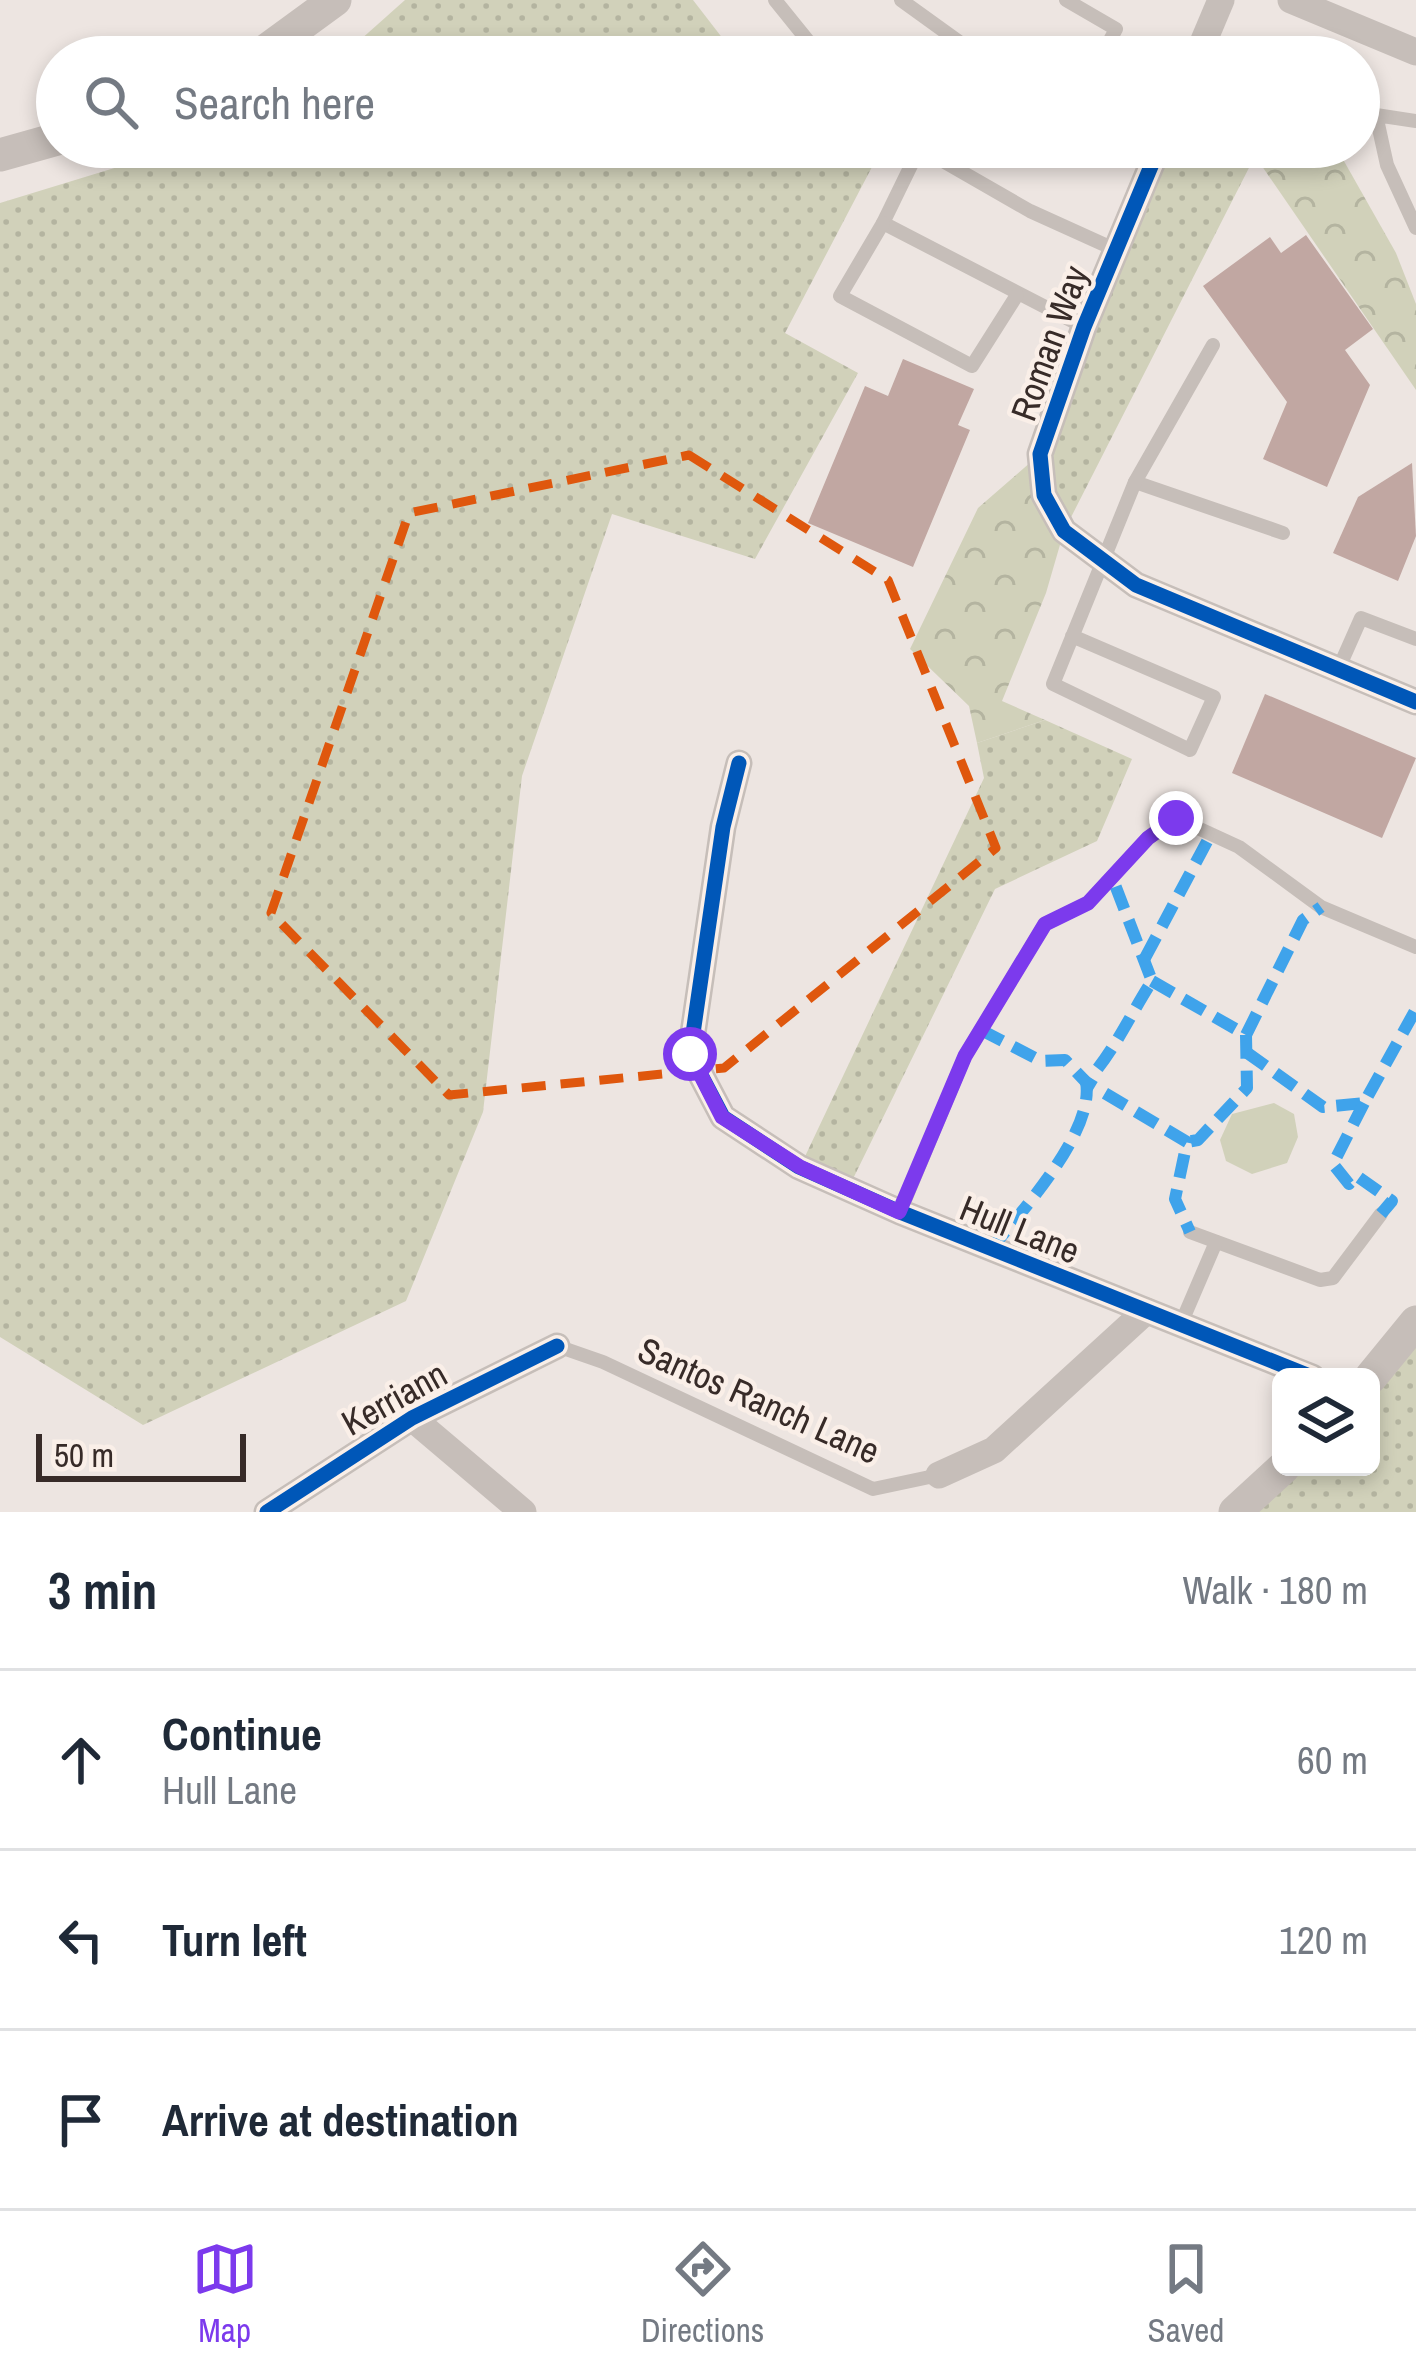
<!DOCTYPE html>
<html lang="en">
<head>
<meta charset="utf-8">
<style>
  body { margin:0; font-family:"Archivo Narrow",sans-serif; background:#f2f2f3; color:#1f2937 }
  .controls { position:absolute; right:36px; bottom:36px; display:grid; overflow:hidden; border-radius:18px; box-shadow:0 6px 18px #0003 }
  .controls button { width:108px; height:108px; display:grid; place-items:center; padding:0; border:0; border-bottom:3px solid #e0e1e3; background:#fff; color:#1f2937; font:60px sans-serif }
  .scale { position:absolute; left:36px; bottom:30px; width:210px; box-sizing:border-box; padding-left:12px; border:6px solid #372b28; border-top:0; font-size:33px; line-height:42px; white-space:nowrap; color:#372b28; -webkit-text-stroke:9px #faefe8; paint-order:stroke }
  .stop { position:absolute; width:36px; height:36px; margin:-27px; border:9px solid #7c3aed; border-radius:50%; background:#fff }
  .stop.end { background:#7c3aed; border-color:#fff; box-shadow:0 3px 12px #0008 }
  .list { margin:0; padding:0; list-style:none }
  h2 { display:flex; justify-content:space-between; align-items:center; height:156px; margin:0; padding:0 48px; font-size:51px }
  h2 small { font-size:39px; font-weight:400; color:#747a83 }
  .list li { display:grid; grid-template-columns:78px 1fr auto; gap:36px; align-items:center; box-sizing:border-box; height:180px; padding:0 48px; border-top:3px solid #e0e1e3 }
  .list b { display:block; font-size:45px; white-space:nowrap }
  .list p { margin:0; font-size:39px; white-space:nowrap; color:#747a83 }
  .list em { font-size:39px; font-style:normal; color:#747a83 }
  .icon { flex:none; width:66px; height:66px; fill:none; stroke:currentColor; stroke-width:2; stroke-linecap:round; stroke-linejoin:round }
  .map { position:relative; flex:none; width:1416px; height:1512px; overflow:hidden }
  .search { position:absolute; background:#fff; box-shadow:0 6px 18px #0003; left:36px; right:36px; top:36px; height:132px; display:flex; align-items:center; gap:30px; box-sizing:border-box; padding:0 42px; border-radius:66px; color:#747a83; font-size:45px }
  .sheet { height:696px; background:#fff }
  nav { display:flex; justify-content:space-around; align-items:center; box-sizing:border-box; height:168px; border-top:3px solid #e0e1e3; background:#fff; font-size:33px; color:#747a83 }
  nav a { display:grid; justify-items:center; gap:6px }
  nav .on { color:#7c3aed }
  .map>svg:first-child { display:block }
</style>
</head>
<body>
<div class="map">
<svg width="1416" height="1512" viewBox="0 0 1416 1512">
  <defs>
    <pattern id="grass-dots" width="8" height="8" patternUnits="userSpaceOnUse" patternTransform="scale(3)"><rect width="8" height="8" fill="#d1d1ba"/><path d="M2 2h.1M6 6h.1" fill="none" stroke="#b4b4a0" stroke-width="1.8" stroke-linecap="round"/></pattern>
    <pattern id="forest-crowns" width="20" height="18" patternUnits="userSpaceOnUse" patternTransform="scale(3)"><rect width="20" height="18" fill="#d1d1ba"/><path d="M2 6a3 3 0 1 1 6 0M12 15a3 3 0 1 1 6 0" fill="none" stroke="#b4b4a0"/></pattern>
  </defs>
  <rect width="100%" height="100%" fill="#ede5e1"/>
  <g fill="url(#grass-dots)">
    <path d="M 405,0 L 693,0 L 737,57 L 341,57 Z"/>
    <path d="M 183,147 L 831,147 L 872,167 L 785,333 L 858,373 L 755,559 L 612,514 L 522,776 L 483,1112 L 406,1301 L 143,1425 L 0,1337 L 0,203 Z"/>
    <path d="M 1159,147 L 1269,147 L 1255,156 L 1064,531 L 1044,495 L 1084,327 Z"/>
    <path d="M 1045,720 L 1132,759 L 1097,841 L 995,889 L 848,1189 L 800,1167 L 984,778 L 977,743 Z"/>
    <path d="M 1416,1322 L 1416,1512 L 1235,1512 L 1284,1467 L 1371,1467 L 1371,1377 Z"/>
  </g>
  <g fill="url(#forest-crowns)">
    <path d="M 1269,147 L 1336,147 L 1396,253 L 1416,304 L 1416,390 L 1255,156 Z"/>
    <path d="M 1040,454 L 1064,531 L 1046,593 L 1002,701 L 1045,720 L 977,743 L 969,706 L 910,649 L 978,508 Z"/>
  </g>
  <path fill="#d1d1ba" d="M 1274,1103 L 1294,1114 L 1298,1137 L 1287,1163 L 1252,1174 L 1226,1161 L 1220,1140 L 1232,1114 Z"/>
  <g fill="#c1a7a2">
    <path d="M 1306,235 L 1373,329 L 1345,350 L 1370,385 L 1327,487 L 1263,459 L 1287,402 L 1203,286 L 1270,237 L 1281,253 Z"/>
    <path d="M 903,359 L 974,389 L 958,425 L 970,430 L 913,567 L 808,523 L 865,386 L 888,396 Z"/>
    <path d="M 1412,463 L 1416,536 L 1398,581 L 1333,553 L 1358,497 Z"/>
    <path d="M 1265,694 L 1416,758 L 1382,838 L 1232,773 Z"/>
  </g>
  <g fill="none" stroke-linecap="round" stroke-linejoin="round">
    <g stroke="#c6beb9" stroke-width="14">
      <path d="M 775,0 L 821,57"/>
      <path d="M 901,0 L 980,57"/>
      <path d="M 1066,0 L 1116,29 L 1101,57"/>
      <path d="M 1416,121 L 1376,115 L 1387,165 L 1416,228"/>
      <path d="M 920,147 L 883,223 L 1084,327"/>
      <path d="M 922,149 L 1030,211 L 1116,250"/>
      <path d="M 883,223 L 840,296 L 972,366 L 1017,295"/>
      <path d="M 1135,482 L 1283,533"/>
      <path d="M 1072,636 L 1214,697 L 1190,750 L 1053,684 L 1135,482 L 1213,345"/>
      <path d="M 1338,670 L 1361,618 L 1416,639"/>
      <path d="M 900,1212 L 965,1056 L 1045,924 L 1088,903 L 1147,839 L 1176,818 L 1239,847 L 1321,907 L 1416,947"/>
      <path d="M 1190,1232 L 1320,1280 L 1333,1278 L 1381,1214"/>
      <path d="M 1180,1326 L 1216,1242"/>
      <path d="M 557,1346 L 603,1362 L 873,1489 L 939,1475"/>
    </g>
    <g stroke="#c6beb9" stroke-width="27">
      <path d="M 1291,0 L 1416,52"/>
      <path d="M 1197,57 L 1221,0"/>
      <path d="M 1159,147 L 1084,327 L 1040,454 L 1044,495 L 1064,531 L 1136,585 L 1416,702"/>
      <path d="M 739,763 L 723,827 L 690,1054 L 723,1117 L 799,1167 L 900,1212 L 1312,1377"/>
      <path d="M 412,1418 L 523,1512"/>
      <path d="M 939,1475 L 994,1450 L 1146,1311"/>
      <path d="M 267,1512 L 412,1418 L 557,1346"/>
    </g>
    <g stroke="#c6beb9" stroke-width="33">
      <path d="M 257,57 L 335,0"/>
      <path d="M 0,155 L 57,139"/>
      <path d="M 1371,1377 L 1416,1322"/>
      <path d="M 1235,1512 L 1284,1467"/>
    </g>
    <g stroke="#3fa3eb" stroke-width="12" stroke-dasharray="24 12" stroke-linecap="butt">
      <path d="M 1145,958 L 1211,834"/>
      <path d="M 1152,981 L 1246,1035 L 1247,1088 L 1198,1140 L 1187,1142"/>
      <path d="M 981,1030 L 1041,1061 L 1065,1060 L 1086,1082 L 1187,1142 L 1175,1199 L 1190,1232"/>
      <path d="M 1246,1035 L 1303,920 L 1321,907"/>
      <path d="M 1246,1052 L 1323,1107 L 1364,1103 L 1416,1009"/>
      <path d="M 1364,1103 L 1333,1164 L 1349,1184 L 1357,1176 L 1392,1201 L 1381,1214"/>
      <path d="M 990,1250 C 1021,1212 1095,1132 1086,1082 C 1113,1054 1130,1015 1152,981 L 1112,877"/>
    </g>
    <defs>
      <g id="cycleway">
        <path d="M 1159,147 L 1084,327 L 1040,454 L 1044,495 L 1064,531 L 1136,585 L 1416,702"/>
        <path d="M 739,763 L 723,827 L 690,1054 L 723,1117 L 799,1167 L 900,1212 L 1312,1377"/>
        <path d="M 267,1512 L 412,1418 L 557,1346"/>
      </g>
    </defs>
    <use href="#cycleway" stroke="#faefe8" stroke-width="22"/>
    <use href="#cycleway" stroke="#0057b8" stroke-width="15"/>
  </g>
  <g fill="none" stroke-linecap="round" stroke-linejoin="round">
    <path stroke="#7c3aed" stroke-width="15" d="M 690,1054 L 722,1117 L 800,1167 L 899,1212 L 965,1056 L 1045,924 L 1088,903 L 1148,838 L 1176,818"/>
  </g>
  <path fill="none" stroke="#df570d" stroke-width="9" stroke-dasharray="24 15" stroke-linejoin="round" d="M 689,455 L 888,580 L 996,848 L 724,1068 L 449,1095 L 271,913 L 409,513 Z"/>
  <g text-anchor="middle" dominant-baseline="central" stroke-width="9" stroke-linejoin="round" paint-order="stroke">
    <g font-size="36" fill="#372b28" stroke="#faefe8">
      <text transform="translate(1049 343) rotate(-70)">Roman Way</text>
      <text transform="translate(1020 1229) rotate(22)">Hull Lane</text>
      <text transform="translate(394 1398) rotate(-29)">Kerriann</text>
      <text transform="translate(759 1400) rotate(24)">Santos Ranch Lane</text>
    </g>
  </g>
</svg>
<div class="controls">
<button><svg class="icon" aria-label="layers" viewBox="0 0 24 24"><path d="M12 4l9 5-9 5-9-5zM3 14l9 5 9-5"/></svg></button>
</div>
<div class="scale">50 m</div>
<div class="stop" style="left:690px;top:1054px"></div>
<div class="stop end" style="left:1176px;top:818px"></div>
<div class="search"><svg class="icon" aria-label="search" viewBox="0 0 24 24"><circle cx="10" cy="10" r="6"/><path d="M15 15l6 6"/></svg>Search here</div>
</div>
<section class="sheet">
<h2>3 min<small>Walk · 180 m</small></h2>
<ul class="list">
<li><svg class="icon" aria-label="ahead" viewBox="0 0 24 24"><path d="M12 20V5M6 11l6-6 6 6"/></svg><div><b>Continue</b><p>Hull Lane</p></div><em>60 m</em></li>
<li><svg class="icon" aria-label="left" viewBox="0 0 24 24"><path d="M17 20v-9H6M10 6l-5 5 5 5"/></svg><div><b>Turn left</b></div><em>120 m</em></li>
<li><svg class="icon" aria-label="arrive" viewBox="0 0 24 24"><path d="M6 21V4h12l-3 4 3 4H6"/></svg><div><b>Arrive at destination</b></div></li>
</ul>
</section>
<nav>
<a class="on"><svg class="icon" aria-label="map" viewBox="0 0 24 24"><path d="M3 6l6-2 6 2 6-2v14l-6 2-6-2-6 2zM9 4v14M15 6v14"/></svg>Map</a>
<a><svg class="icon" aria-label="directions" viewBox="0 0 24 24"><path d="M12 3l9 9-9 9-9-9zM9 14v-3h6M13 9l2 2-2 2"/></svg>Directions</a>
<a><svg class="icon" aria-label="saved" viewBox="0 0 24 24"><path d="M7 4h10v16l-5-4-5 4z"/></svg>Saved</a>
</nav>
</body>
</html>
